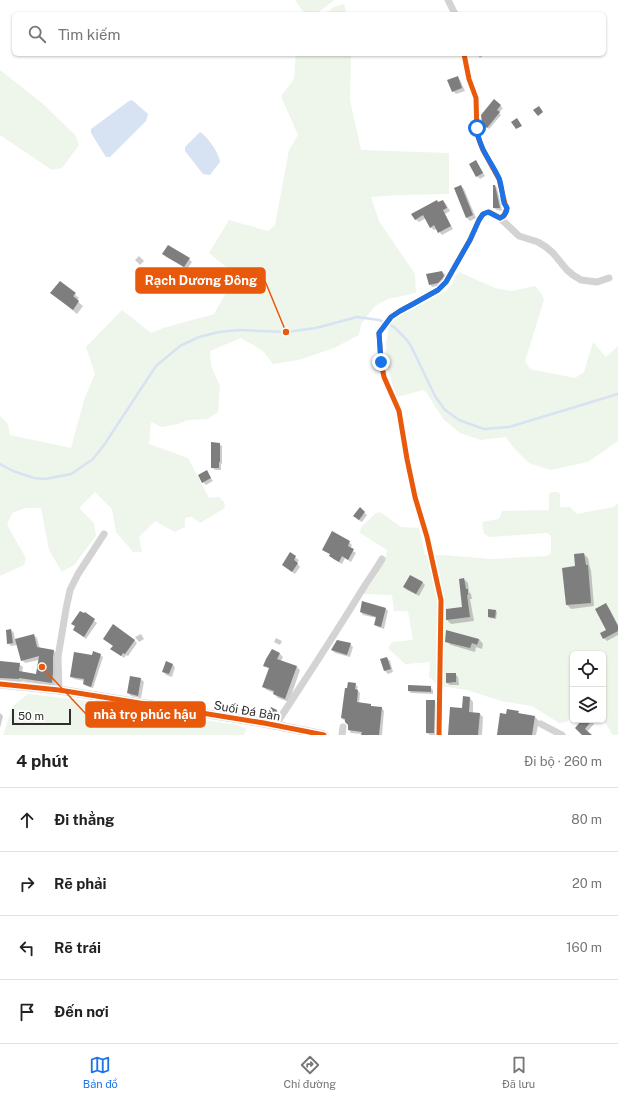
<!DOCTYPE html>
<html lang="vi">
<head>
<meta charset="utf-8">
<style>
  body { margin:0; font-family:"Public Sans",sans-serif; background:#f6f6f6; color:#222 }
  .controls { position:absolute; right:12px; bottom:12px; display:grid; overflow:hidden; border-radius:6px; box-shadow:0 1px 3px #0004 }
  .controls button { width:36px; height:36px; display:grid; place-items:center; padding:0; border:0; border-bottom:1px solid #e0e0e0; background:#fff; color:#222; font:20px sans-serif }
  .scale { position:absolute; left:12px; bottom:10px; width:59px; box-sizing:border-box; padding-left:4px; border:2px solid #2e2e2e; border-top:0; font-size:11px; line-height:14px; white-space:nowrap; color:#2e2e2e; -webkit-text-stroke:3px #fff; paint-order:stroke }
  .stop { position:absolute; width:12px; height:12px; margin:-9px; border:3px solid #1a73e8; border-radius:50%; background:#fff }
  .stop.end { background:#1a73e8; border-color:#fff; box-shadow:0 1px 4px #0008 }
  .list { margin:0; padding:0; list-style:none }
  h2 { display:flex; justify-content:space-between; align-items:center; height:52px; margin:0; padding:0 16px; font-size:17px }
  h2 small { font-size:13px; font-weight:400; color:#767676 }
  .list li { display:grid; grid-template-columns:26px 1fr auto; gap:12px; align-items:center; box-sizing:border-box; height:64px; padding:0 16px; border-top:1px solid #e0e0e0 }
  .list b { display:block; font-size:15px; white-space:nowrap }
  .list em { font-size:13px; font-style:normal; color:#767676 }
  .icon { flex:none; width:22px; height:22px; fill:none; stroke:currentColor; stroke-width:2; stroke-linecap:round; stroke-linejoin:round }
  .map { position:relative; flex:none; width:618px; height:735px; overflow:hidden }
  .search { position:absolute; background:#fff; box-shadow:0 1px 3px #0004; left:12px; right:12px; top:12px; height:44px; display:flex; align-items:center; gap:10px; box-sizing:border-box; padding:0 14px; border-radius:6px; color:#767676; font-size:15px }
  .sheet { height:308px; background:#fff }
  nav { display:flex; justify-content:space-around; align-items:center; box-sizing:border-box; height:56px; border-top:1px solid #e0e0e0; background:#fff; font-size:11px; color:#767676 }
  nav a { display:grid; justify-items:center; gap:2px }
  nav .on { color:#1a73e8 }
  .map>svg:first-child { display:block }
</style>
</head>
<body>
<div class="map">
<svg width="618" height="735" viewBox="0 0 618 735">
  <rect width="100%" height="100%" fill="#fff"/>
  <g fill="#eef5eb">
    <path d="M 295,0 L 334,0 L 316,14 L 305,14 Z"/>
    <path d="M 344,4 L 347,14 L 324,14 L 334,7 Z"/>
    <path d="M 296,54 L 351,54 L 350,100 L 361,150 L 449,153 L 449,194 L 398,195 L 371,197 L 379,221 L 415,274 L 416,293 L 388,299 L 375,306 L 361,324 L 359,335 L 334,348 L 299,360 L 273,364 L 263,351 L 241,338 L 210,351 L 211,366 L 220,386 L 218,412 L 208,419 L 188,420 L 178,424 L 162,427 L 151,422 L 149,444 L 188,458 L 209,498 L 219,497 L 224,502 L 225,508 L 200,523 L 192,517 L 185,518 L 185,527 L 175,532 L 155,521 L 139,537 L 142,552 L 133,552 L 116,532 L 112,509 L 95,492 L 79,508 L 94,523 L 96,536 L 74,565 L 62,572 L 49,550 L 41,508 L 25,508 L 12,513 L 7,525 L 26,558 L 24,565 L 0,576 L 0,416 L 8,424 L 10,435 L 71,448 L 85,397 L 95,374 L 86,347 L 122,310 L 151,333 L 163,328 L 214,314 L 236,275 L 209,253 L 229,220 L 268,231 L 275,225 L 289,150 L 298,135 L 281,96 L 294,79 Z"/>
    <path d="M 0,70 L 43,104 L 75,135 L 79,145 L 62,168 L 52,170 L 0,135 Z"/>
    <path d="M 459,272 L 495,288 L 512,291 L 535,286 L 541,293 L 544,300 L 525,361 L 530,369 L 575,378 L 584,372 L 593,342 L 606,357 L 618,346 L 618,441 L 588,462 L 550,470 L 529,463 L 513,447 L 506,437 L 481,440 L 460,433 L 444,420 L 426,392 L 423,390 L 402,396 L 397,396 L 392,383 L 387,364 L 386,342 L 389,328 L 394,319 L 446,291 L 453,283 L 455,277 Z"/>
    <path d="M 551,492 L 557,492 L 560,494 L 560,507 L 570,507 L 577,514 L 613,507 L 618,503 L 618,735 L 613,735 L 603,720 L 603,654 L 573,654 L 573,715 L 567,722 L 559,723 L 532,706 L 501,701 L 467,690 L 440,686 L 429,677 L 430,662 L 405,664 L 388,648 L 392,642 L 413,640 L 408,611 L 394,611 L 392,595 L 364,594 L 364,592 C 373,579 386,566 387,550 L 360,533 L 361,527 L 376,513 L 380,512 L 401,527 L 419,528 L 425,555 L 443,555 L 491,559 L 547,556 L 551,553 L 551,536 L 547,533 L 490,537 L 484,534 L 482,522 L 499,519 L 502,511 L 549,510 L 549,494 Z"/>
    <path d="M 28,694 L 106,703 L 236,725 L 246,728 L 244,735 L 3,735 L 13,706 Z"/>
  </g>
  <g fill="#d7e3f2">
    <path d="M 132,100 L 148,114 L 146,121 L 110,157 L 106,157 L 91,133 L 91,129 L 129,101 Z"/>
    <path d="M 200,132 C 207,136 219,153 220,162 L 210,175 L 203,174 L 185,151 L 185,147 Z"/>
  </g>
  <g fill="#0003">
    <path d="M 477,54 L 485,54 L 480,58 Z"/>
    <path d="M 457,77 L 460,80 L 465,91 L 456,94 L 453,91 Z"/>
    <path d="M 494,101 L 503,108 L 499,113 L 501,115 L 489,129 L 485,126 Z"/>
    <path d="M 475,161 L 478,164 L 485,176 L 480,179 L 477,176 Z"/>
    <path d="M 461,186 L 464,189 L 476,218 L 470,221 L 467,218 L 455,188 Z"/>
    <path d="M 495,186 L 498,189 L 502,211 L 497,210 L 494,208 Z"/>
    <path d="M 443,201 L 446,204 L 450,211 L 445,214 L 453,229 L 442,235 L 437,229 L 434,230 L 430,227 L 426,218 L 419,222 L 415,219 Z"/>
    <path d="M 163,254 L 189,259 L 192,262 L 187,269 L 166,257 Z"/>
    <path d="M 139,256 L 144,261 L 140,265 L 135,260 Z"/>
    <path d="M 442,272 L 445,274 L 446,280 L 441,285 L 432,287 L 430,284 Z"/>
    <path d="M 60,282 L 79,298 L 77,301 L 83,306 L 77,314 L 52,293 Z"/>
    <path d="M 219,444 L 222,446 L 222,464 L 221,464 L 221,470 L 215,470 L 212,467 Z"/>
    <path d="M 207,472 L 213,481 L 206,485 L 203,482 Z"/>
    <path d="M 365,513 L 367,515 L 362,522 L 357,519 Z"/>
    <path d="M 349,542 L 352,545 L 350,549 L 356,553 L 351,562 L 345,558 L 342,564 L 333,559 L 331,556 L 331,555 L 323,550 Z"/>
    <path d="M 290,554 L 299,560 L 297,563 L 300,567 L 295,574 L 283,565 Z"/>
    <path d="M 584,554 L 588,558 L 590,568 L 591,570 L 594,606 L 571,609 L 567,605 L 577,567 Z"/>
    <path d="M 464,579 L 468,583 L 469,592 L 471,594 L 472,599 L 470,599 L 474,621 L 451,624 L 447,620 L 447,610 L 463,608 Z"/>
    <path d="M 422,582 L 425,585 L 419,596 L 407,590 L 404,587 Z"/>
    <path d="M 606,605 L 609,608 L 618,625 L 618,635 L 607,641 L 604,638 L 607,630 Z"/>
    <path d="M 386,609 L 388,611 L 384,629 L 378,627 L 375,625 L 377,618 L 363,615 L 361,612 Z"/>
    <path d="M 495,610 L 497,612 L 496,619 L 490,618 L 489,617 Z"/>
    <path d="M 85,614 L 97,623 L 86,639 L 74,630 Z"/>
    <path d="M 11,630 L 14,633 L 15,640 L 34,635 L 37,638 L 40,649 L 54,651 L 57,654 L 56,677 L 55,686 L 21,681 L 21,682 L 0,680 L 0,662 L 19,664 L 23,667 L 22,673 L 37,675 L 39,660 L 25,663 L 22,660 L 17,645 L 11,646 L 8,643 Z"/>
    <path d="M 141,634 L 144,639 L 139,642 L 135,637 Z"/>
    <path d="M 276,638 L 282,641 L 280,645 L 274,642 Z"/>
    <path d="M 479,639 L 483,644 L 482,649 L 476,647 L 475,652 L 451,645 L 446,641 Z"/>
    <path d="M 134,640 L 137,643 L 128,656 L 126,655 L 124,658 L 112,649 Z"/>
    <path d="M 350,644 L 353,647 L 350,657 L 335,653 L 332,650 Z"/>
    <path d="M 273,650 L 280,654 L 283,657 L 281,661 L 297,667 L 300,670 L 289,702 L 278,698 L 274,694 L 274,693 L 267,690 L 263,687 L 270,669 L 264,665 Z"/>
    <path d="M 100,655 L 103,657 L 93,688 L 86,686 L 84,684 L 85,681 L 74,679 L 71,676 L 93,656 Z"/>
    <path d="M 387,658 L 390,661 L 393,672 L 388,674 L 385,671 L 382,660 Z"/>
    <path d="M 172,664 L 175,667 L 172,677 L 166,675 L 164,672 Z"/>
    <path d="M 455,674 L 458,677 L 459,685 L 450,685 L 447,683 Z"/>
    <path d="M 141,679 L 144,682 L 141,698 L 131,696 L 128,693 Z"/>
    <path d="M 355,684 L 358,687 L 357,690 L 360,693 L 359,704 L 382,708 L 384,711 L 382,735 L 362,735 L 362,734 L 351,733 L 349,730 L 349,725 L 342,718 Z"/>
    <path d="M 430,687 L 433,690 L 433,694 L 411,693 L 409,691 Z"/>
    <path d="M 470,698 L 473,702 L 473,713 L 480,714 L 483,717 L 482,735 L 449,735 Z"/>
    <path d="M 434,701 L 439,706 L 438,735 L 430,735 L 427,733 Z"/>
    <path d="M 271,708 L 277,711 L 280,714 L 277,721 L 271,720 L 268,717 Z"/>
    <path d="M 518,712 L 520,714 L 535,717 L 539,721 L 536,735 L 498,735 L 507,715 Z"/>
    <path d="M 0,713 L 3,716 L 0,728 Z"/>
    <path d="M 583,720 L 590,720 L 594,724 L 587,732 L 590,735 L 583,735 Z"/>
  </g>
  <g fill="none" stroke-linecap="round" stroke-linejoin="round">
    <path stroke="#d7e3f2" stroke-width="2.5" d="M 0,464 L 13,471 L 34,478 L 45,479 L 71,474 L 93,459 L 104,445 L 156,366 L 180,346 L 199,337 L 219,332 L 239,330 L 286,332 L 316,328 L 357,317 L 379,320 L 394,327 L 406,339 L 411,346 L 435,396 L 445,410 L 459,420 L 484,429 L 509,427 L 618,394"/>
  </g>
  <g fill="#7e7e7e">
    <path d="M 458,76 L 462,88 L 452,92 L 447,80 Z"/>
    <path d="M 494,99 L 501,105 L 497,110 L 500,112 L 487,128 L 482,124 L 481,115 Z"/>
    <path d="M 539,106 L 543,112 L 538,116 L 533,110 Z"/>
    <path d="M 517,118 L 522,126 L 516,129 L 511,122 Z"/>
    <path d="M 476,160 L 483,173 L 476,177 L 469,164 Z"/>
    <path d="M 461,185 L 473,215 L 466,218 L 454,188 Z"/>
    <path d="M 493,185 L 495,185 L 500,208 L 493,208 Z"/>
    <path d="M 437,200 L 438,202 L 443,200 L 447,208 L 443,210 L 451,226 L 438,233 L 434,225 L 430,228 L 423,215 L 415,220 L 411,214 Z"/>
    <path d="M 168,245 L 190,258 L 184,267 L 162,254 Z"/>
    <path d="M 442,271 L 444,276 L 442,279 L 438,283 L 429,285 L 426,274 Z"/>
    <path d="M 60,281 L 76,293 L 73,296 L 79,301 L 73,310 L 50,293 Z"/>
    <path d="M 211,442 L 220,443 L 220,462 L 219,462 L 219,468 L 211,468 Z"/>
    <path d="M 207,470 L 211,478 L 202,483 L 198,475 Z"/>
    <path d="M 360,507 L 365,512 L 359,520 L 353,516 Z"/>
    <path d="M 332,531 L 350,541 L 348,546 L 354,549 L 348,560 L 342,556 L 339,562 L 329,556 L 330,554 L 322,550 Z"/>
    <path d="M 290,552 L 296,556 L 294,560 L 298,563 L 292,572 L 282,565 Z"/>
    <path d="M 584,553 L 586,565 L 588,565 L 591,603 L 566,605 L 562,568 L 575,566 L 574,554 Z"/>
    <path d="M 410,575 L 423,582 L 416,594 L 403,587 Z"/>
    <path d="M 464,578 L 466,589 L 468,589 L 468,595 L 467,595 L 470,617 L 446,620 L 446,609 L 462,607 L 459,579 Z"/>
    <path d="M 362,601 L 386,608 L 381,627 L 374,625 L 376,617 L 360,612 Z"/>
    <path d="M 606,603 L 618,626 L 618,631 L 603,639 L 600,633 L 606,630 L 595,609 Z"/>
    <path d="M 488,609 L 496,610 L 495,618 L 488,617 Z"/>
    <path d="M 80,611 L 84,613 L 85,612 L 95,619 L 84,637 L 73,630 L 75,626 L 71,624 Z"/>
    <path d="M 113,624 L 135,640 L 125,654 L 123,653 L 121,656 L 110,649 L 113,646 L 103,639 Z"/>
    <path d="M 11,629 L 13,643 L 7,644 L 6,630 Z"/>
    <path d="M 446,630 L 479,639 L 477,645 L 472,643 L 470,648 L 445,642 Z"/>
    <path d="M 34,634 L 37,647 L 54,650 L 53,657 L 53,673 L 52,683 L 19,678 L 19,679 L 0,678 L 0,661 L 20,663 L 19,671 L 36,674 L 39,656 L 21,661 L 15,639 Z"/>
    <path d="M 337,640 L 351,643 L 347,655 L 331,650 Z"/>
    <path d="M 272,649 L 280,653 L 277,659 L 297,666 L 285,699 L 273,694 L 274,691 L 262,687 L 269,668 L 263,666 L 266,659 Z"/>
    <path d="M 93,651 L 101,654 L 91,687 L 83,684 L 84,679 L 70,677 L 74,652 L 92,655 Z"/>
    <path d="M 387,657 L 391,669 L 384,671 L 380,659 Z"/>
    <path d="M 166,661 L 173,664 L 169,674 L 162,672 Z"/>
    <path d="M 446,673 L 456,673 L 456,682 L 446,683 Z"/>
    <path d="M 130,676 L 141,678 L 138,696 L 127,693 Z"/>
    <path d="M 348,682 L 356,683 L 355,689 L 358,690 L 357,702 L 371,704 L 371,706 L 382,707 L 379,735 L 361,735 L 362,732 L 348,730 L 348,725 L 345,722 L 345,719 L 341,718 L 345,688 L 347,688 Z"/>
    <path d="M 408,685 L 431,686 L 431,692 L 408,691 Z"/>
    <path d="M 463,696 L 470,697 L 469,712 L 480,713 L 478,735 L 448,735 L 450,707 L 462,708 Z"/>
    <path d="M 426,700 L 435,700 L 434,733 L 426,733 Z"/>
    <path d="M 271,707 L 277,710 L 274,719 L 267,717 Z"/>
    <path d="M 507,709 L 519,711 L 518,713 L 535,716 L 532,735 L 497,735 L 500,713 L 506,714 Z"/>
    <path d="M 582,720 L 592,720 L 585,729 L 592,735 L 582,735 L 575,728 Z"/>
  </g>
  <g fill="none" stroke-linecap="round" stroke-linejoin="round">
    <g stroke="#d3d3d3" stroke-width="7">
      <path d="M 448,0 L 455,14"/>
      <path d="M 500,218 L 519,236 L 538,242 L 546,247 L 553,253 L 567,270 L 573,275 L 581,280 L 597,282 L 609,278"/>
      <path d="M 59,690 L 58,657 L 66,609 L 70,590 L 78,574 L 104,534"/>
      <path d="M 541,724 L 562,735"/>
      <path d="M 275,726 C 304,681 334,636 362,590 C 368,580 376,570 382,559"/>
      <path d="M 342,735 L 343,727"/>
      <path d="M 439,735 L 441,600 L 427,537 L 415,497 L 407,459 L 399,411 L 384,377 L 381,362 L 379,333 L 391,317 L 400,311 L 413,304 L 438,290 L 446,282 L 470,240 L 479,220 L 483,214 L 489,212 L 500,218 L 504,216 L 505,213 L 507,208 L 505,204 L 499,179 L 483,150 L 477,134 L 476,98 L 469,79 L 464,54"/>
    </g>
    <path stroke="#d3d3d3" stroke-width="9" d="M 0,684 L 59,690 L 264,723 L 324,735"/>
    <defs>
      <g id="cycleway">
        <path d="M 0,684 L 59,690 L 264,723 L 324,735"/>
        <path d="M 439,735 L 441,600 L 427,537 L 415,497 L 407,459 L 399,411 L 384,377 L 381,362 L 379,333 L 391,317 L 400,311 L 413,304 L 438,290 L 446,282 L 470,240 L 479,220 L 483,214 L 489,212 L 500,218 L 504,216 L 505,213 L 507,208 L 505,204 L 499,179 L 483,150 L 477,134 L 476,98 L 469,79 L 464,54"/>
      </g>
    </defs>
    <use href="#cycleway" stroke="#fff" stroke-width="8"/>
    <use href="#cycleway" stroke="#e8590c" stroke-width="5"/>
  </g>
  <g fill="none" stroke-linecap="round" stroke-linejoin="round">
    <path stroke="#1a73e8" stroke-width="5" d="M 381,362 L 379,333 L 391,317 L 400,311 L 413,304 L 438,290 L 446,282 L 470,240 L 479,220 L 483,214 L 488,212 L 500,218 C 504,216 507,213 507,208 C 506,206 505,205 504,203 C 502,195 502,186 499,178 C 491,161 478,147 477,128"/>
  </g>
  <g text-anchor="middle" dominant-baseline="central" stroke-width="4" stroke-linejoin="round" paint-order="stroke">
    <g font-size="12" fill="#2e2e2e" stroke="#fff">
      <text transform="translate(247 711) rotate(10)">Suối Đá Bàn</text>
    </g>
  </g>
  <path fill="none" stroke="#e8590c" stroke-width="1.5" d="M286 332L265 281M42 667L86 714"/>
  <g fill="#e8590c" stroke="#fff" stroke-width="1.5">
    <circle cx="286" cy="332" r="4"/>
    <circle cx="42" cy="667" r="4"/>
  </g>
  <g fill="#e8590c" stroke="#e8590c" stroke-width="1.5">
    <rect x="136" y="268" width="129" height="25" rx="4"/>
    <rect x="86" y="702" width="119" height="25" rx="4"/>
  </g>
  <g font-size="13" text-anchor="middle" font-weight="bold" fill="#fff">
    <text x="201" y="285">Rạch Dương Đông</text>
    <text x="145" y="719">nhà trọ phúc hậu</text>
  </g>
</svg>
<div class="controls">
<button><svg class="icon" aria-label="locate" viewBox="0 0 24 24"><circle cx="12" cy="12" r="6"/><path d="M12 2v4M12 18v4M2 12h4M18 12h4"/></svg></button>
<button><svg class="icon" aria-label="layers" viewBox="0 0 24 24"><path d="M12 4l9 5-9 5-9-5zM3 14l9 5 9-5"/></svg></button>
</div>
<div class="scale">50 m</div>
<div class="stop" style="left:477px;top:128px"></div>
<div class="stop end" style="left:381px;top:362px"></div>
<div class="search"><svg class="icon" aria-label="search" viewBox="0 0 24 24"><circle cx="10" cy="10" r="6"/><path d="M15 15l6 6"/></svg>Tìm kiếm</div>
</div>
<section class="sheet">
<h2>4 phút<small>Đi bộ · 260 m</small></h2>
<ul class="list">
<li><svg class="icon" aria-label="ahead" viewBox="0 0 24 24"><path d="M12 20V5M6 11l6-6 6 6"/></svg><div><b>Đi thẳng</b></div><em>80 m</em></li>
<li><svg class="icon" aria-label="right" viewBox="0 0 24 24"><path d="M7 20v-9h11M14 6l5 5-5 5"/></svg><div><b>Rẽ phải</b></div><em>20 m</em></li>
<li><svg class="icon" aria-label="left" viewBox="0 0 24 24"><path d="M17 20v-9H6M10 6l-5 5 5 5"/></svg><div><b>Rẽ trái</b></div><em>160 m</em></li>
<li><svg class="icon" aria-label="arrive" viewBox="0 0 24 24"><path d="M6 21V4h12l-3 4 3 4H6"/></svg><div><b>Đến nơi</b></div></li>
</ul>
</section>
<nav>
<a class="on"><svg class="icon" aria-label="map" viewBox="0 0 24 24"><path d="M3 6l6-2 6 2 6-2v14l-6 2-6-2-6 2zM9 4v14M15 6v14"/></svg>Bản đồ</a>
<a><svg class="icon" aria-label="directions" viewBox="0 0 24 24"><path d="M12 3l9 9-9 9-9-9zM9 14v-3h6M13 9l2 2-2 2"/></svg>Chỉ đường</a>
<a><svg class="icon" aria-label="saved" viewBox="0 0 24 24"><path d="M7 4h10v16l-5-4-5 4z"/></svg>Đã lưu</a>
</nav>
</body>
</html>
